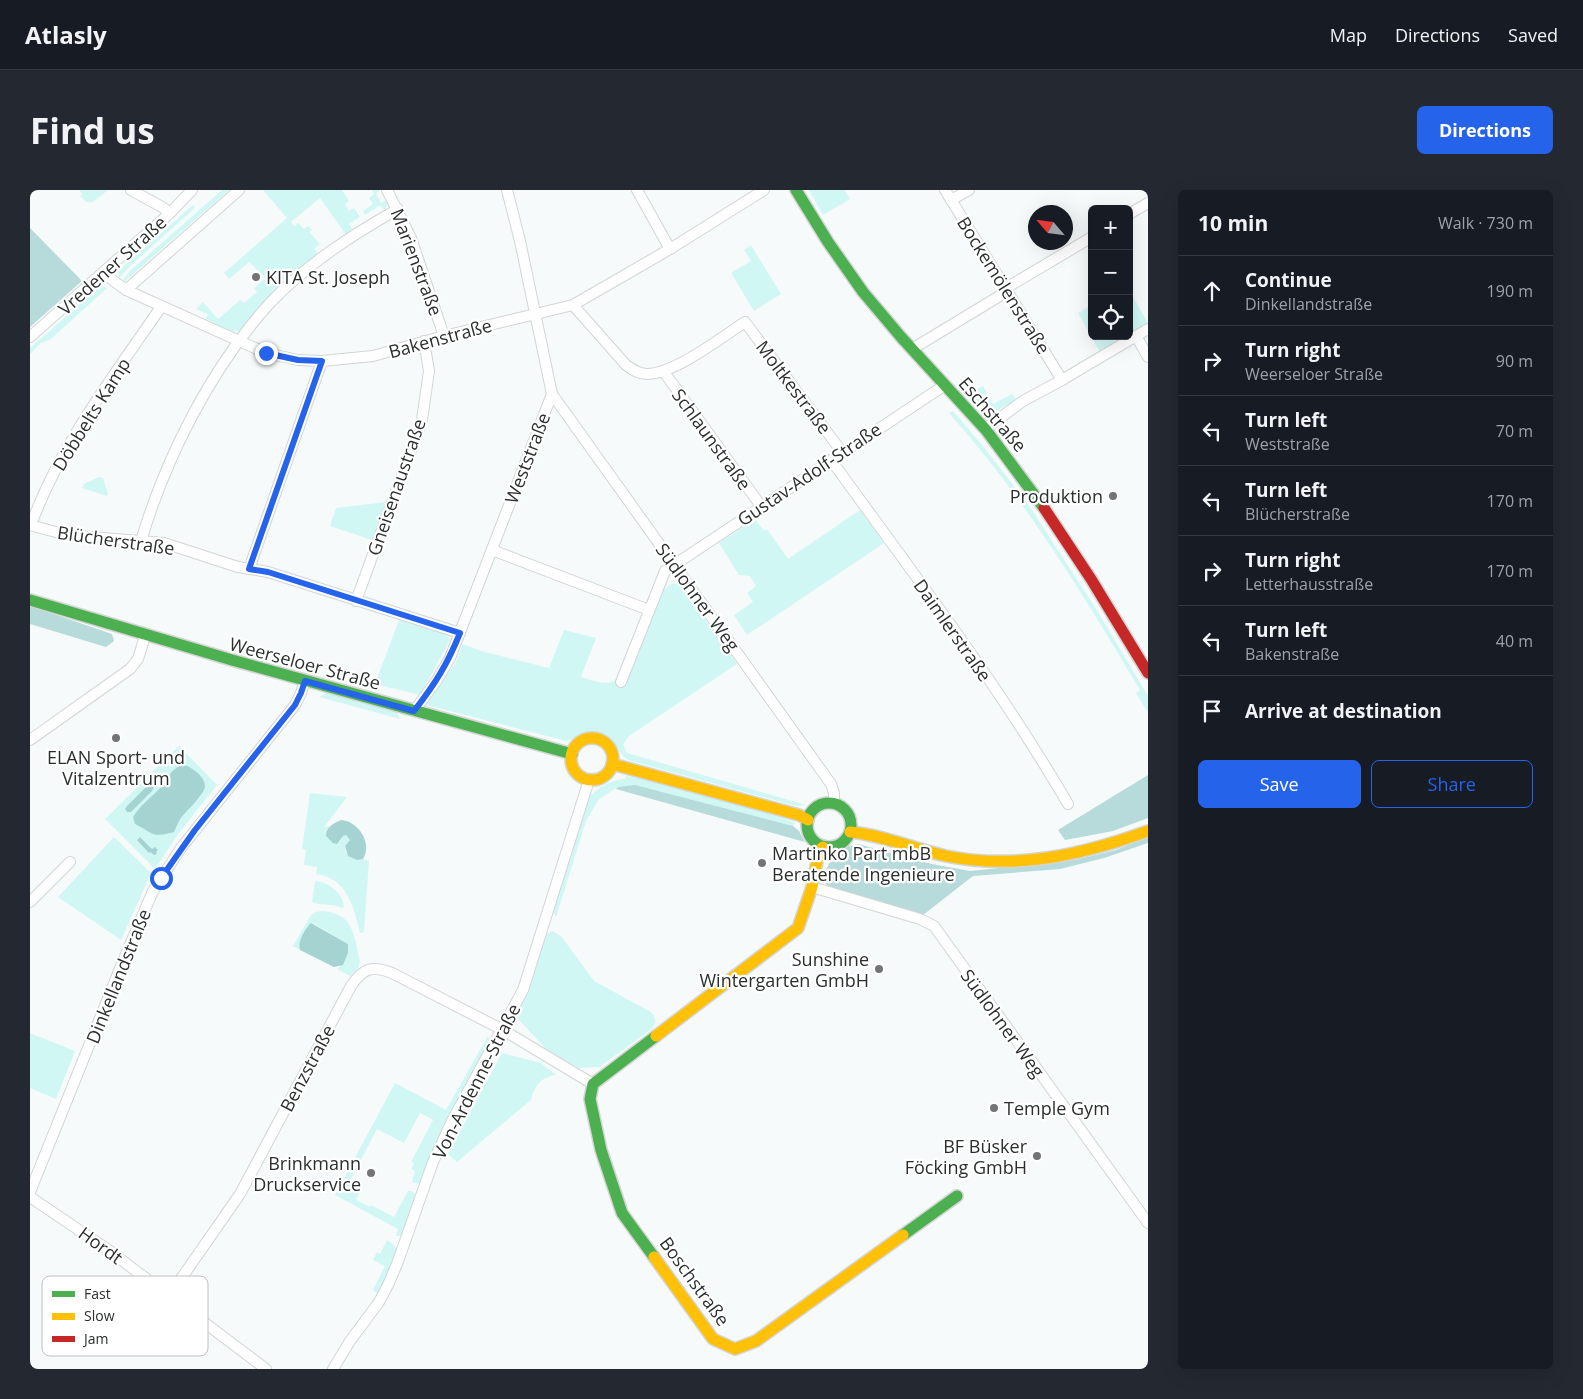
<!DOCTYPE html>
<html lang="en">
<head>
<meta charset="utf-8">
<style>
  body { margin:0; font-family:"Open Sans",sans-serif; background:#242831; color:#f1f3f6 }
  .controls { position:absolute; right:15px; top:15px; display:grid; overflow:hidden; border-radius:8px; box-shadow:0 5px 20px #0002 }
  .controls button { width:45px; height:45px; display:grid; place-items:center; padding:0; border:0; border-bottom:1px solid #363941; background:#171b24; color:#f1f3f6; font:25px sans-serif }
  .compass { position:absolute; left:998px; top:15px; width:45px; height:45px; border-radius:50%; background:#171b24; box-shadow:0 5px 20px #0002; rotate:298deg }
  .stop { position:absolute; width:15px; height:15px; margin:-11px; border:4px solid #2563eb; border-radius:50%; background:#fff }
  .stop.end { background:#2563eb; border-color:#fff; box-shadow:0 1px 5px #0008 }
  .list { margin:0; padding:0; list-style:none }
  h2 { display:flex; justify-content:space-between; align-items:center; height:65px; margin:0; padding:0 20px; font-size:21px }
  h2 small { font-size:16px; font-weight:400; color:#9ea1a6 }
  .list li { display:grid; grid-template-columns:32px 1fr auto; gap:15px; align-items:center; box-sizing:border-box; height:70px; padding:0 20px; border-top:1px solid #363941 }
  .list b { display:block; font-size:19px; white-space:nowrap }
  .list p { margin:0; font-size:16px; white-space:nowrap; color:#9ea1a6 }
  .list em { font-size:16px; font-style:normal; color:#9ea1a6 }
  .actions { display:flex; gap:10px; padding:15px 20px }
  .actions a { flex:1; padding:11px 0; border:1px solid #2563eb; border-radius:8px; text-align:center; font-size:18px; color:#2563eb }
  .actions .main { background:#2563eb; color:#fff }
  .icon { flex:none; width:28px; height:28px; fill:none; stroke:currentColor; stroke-width:2; stroke-linecap:round; stroke-linejoin:round }
  .map { position:relative; flex:none; width:1118px; height:1179px; overflow:hidden; border-radius:8px }
  header { display:flex; align-items:center; gap:30px; box-sizing:border-box; height:70px; padding:0 25px; background:#171b24; border-bottom:1px solid #363941 }
  header strong { font-size:24px }
  nav { display:flex; gap:28px; margin-inline-start:auto; font-size:18px }
  .intro { display:flex; align-items:center; justify-content:space-between; box-sizing:border-box; height:120px; padding:0 30px }
  h1 { margin:0; font-size:35px }
  .button { padding:12px 22px; border-radius:8px; background:#2563eb; color:#fff; font-size:18px; font-weight:700 }
  main { display:flex; gap:30px; padding:0 30px }
  aside { flex:1; background:#171b24; border-radius:8px; box-shadow:0 5px 20px #0002 }
  .map>svg:first-child { display:block }
</style>
</head>
<body>
<header>
<strong>Atlasly</strong>
<nav><a>Map</a><a>Directions</a><a>Saved</a></nav>
</header>
<div class="intro"><h1>Find us</h1><a class="button">Directions</a></div>
<main>
<div class="map">
<svg width="1118" height="1179" viewBox="0 0 1118 1179">
  <rect width="100%" height="100%" fill="#f6fafa"/>
  <g fill="#d1f7f5">
    <path d="M 49,0 L 78,0 L 63,12 L 56,12 L 50,6 L 52,4 Z"/>
    <path d="M 192,0 L 199,0 L 94,92 L 92,91 L 101,80 Z"/>
    <path d="M 233,0 L 312,0 L 319,11 L 315,14 L 319,21 L 324,18 L 330,27 L 319,34 L 323,40 L 316,45 L 290,8 L 261,32 L 264,36 L 268,33 L 274,39 L 278,36 L 282,40 L 279,42 L 290,54 L 284,59 L 289,64 L 212,140 L 202,142 L 176,129 L 178,124 L 166,119 L 173,112 L 188,129 L 210,110 L 214,113 L 227,102 L 224,98 L 236,88 L 219,72 L 199,89 L 194,83 L 257,28 Z"/>
    <path d="M 342,0 L 350,0 L 346,3 L 351,13 L 356,10 L 357,15 L 354,20 L 350,15 L 335,25 L 333,21 L 343,14 L 339,8 L 344,4 Z"/>
    <path d="M 779,0 L 815,0 L 820,9 L 793,25 Z"/>
    <path d="M 163,15 L 165,18 L 99,77 L 89,88 L 88,81 Z"/>
    <path d="M 721,55 L 751,104 L 724,121 L 701,83 L 721,71 L 714,60 Z"/>
    <path d="M 71,96 L 77,98 L 21,149 L 11,153 L 0,164 L 0,158 Z"/>
    <path d="M 1099,100 L 1118,133 L 1099,145 Z"/>
    <path d="M 1062,115 L 1062,146 L 1098,146 L 1070,162 L 1048,123 Z"/>
    <path d="M 953,196 L 963,214 L 982,204 L 986,210 L 964,222 L 955,221 L 937,202 L 943,198 L 945,200 Z"/>
    <path d="M 923,221 L 953,256 L 1000,317 L 1068,422 L 1118,506 L 1118,523 L 1106,503 L 1110,500 C 1052,403 994,307 919,223 Z"/>
    <path d="M 69,287 L 73,288 L 78,304 L 77,306 L 52,298 L 54,294 Z"/>
    <path d="M 356,312 L 342,350 L 300,336 L 306,318 Z"/>
    <path d="M 830,320 L 854,353 L 717,445 L 704,425 L 723,412 L 717,403 L 726,396 L 720,386 L 709,385 L 689,353 L 725,329 L 734,341 L 737,339 L 758,369 Z"/>
    <path d="M 643,393 L 651,396 L 707,474 L 599,546 L 593,554 L 597,563 L 776,615 L 767,616 L 759,614 L 598,570 C 583,559 586,539 558,542 C 550,543 544,550 536,551 L 396,515 L 398,507 L 425,474 L 433,454 L 451,461 L 519,478 L 534,440 L 566,448 L 551,487 C 563,490 578,498 588,488 L 631,401 Z"/>
    <path d="M 369,430 L 416,444 L 420,450 L 390,505 L 345,494 Z"/>
    <path d="M 297,503 L 366,521 L 370,529 L 289,507 Z"/>
    <path d="M 149,556 L 187,595 L 148,644 L 125,679 L 75,629 Z"/>
    <path d="M 596,586 L 610,588 L 742,624 L 765,633 L 763,636 L 588,597 L 569,609 L 556,631 L 526,727 L 522,720 L 555,614 L 560,604 L 563,604 C 570,596 584,589 595,589 Z"/>
    <path d="M 280,603 L 317,607 L 294,637 L 300,636 L 298,639 L 309,652 L 313,646 L 316,645 L 320,650 L 315,656 L 316,663 L 339,671 L 334,742 L 330,743 C 324,717 317,688 286,684 L 287,677 L 274,675 L 276,660 L 272,659 Z"/>
    <path d="M 84,647 L 121,683 L 91,750 L 28,707 Z"/>
    <path d="M 285,691 C 299,692 313,703 314,717 L 312,718 C 302,713 291,716 282,712 Z"/>
    <path d="M 293,721 C 325,724 324,747 330,772 L 328,778 L 320,786 L 307,779 C 315,772 318,765 318,754 L 283,733 L 269,757 L 270,760 L 263,756 L 281,725 L 285,722 Z"/>
    <path d="M 522,741 L 531,746 L 564,791 L 621,822 C 626,827 627,833 622,839 L 569,877 L 549,878 L 517,860 L 487,828 L 512,752 L 516,745 Z"/>
    <path d="M 0,843 L 45,861 L 26,909 L 0,898 Z"/>
    <path d="M 458,846 L 461,852 C 436,898 407,944 390,994 L 382,992 L 385,981 L 381,979 L 384,973 L 381,972 L 403,930 L 390,923 L 374,953 L 347,939 L 320,991 L 332,998 L 326,1010 L 340,1017 L 341,1015 L 364,1027 L 378,1001 L 381,1001 L 386,1005 L 372,1046 L 366,1046 L 368,1039 L 305,1005 L 365,893 L 416,920 Z"/>
    <path d="M 472,863 L 511,873 L 526,885 C 510,888 505,895 501,910 L 427,972 L 418,964 Z"/>
    <path d="M 357,1050 L 363,1054 L 367,1059 L 361,1077 L 348,1104 L 343,1100 L 355,1076 L 343,1070 L 347,1062 L 350,1064 Z"/>
  </g>
  <g fill="#b6dbda">
    <path d="M 0,38 L 52,91 L 0,137 Z"/>
    <path d="M 0,416 L 82,444 L 84,451 L 76,457 L 0,434 Z"/>
    <path d="M 1118,585 L 1118,628 L 1083,641 L 1035,650 L 1028,640 Z"/>
    <path d="M 605,595 L 763,636 L 769,641 L 775,652 L 586,599 L 588,597 Z"/>
    <path d="M 1118,647 L 1118,653 L 1115,654 L 1074,668 L 1030,679 L 943,686 L 893,725 L 798,697 L 793,688 C 800,669 807,657 828,654 L 902,674 L 940,681 L 1045,670 L 1086,660 Z"/>
  </g>
  <g fill="#a5d3d1">
    <path d="M 153,574 C 161,577 175,586 175,596 C 175,604 156,621 151,628 C 148,632 146,638 144,642 C 120,648 125,644 105,634 L 103,627 C 110,615 122,607 131,597 C 139,587 140,580 153,574 Z"/>
    <path d="M 119,594 L 124,597 L 122,601 L 101,622 L 97,622 L 95,619 L 97,616 Z"/>
    <path d="M 311,630 C 328,631 343,653 333,669 L 327,670 L 318,666 L 315,656 L 320,650 L 316,645 L 313,646 L 307,654 L 303,653 L 296,646 C 296,637 304,633 311,630 Z"/>
    <path d="M 110,647 L 122,659 L 125,657 L 128,660 L 126,662 L 127,664 L 124,665 L 120,662 L 119,663 L 107,650 Z"/>
    <path d="M 281,733 L 318,754 L 318,763 L 313,775 L 304,777 L 270,760 C 267,752 275,739 281,733 Z"/>
  </g>
  <g fill="none" stroke-linecap="round" stroke-linejoin="round">
    <defs>
      <g id="street">
        <path d="M 101,0 L 132,17 L 140,23"/>
        <path d="M 357,0 L 381,48 L 414,146"/>
        <path d="M 607,0 L 640,59"/>
        <path d="M 915,0 L 1032,190"/>
        <path d="M 921,10 L 939,0"/>
        <path d="M 1099,24 L 1118,13"/>
        <path d="M 73,83 L 96,100 L 236,163 L 268,170 L 292,171 L 343,166 L 414,146 L 543,115 L 640,59 L 734,0"/>
        <path d="M 96,100 L 209,0"/>
        <path d="M 543,115 L 596,175 C 603,180 609,184 617,184 C 644,184 691,148 715,132 L 812,262"/>
        <path d="M 1106,146 L 1118,167"/>
        <path d="M 0,147 L 140,23 L 162,0"/>
        <path d="M 882,159 L 973,104 L 976,98 L 1062,47"/>
        <path d="M 634,182 L 731,316"/>
        <path d="M 522,204 L 801,594 L 804,603 L 804,614"/>
        <path d="M 955,239 L 993,211 L 1032,190 L 1118,139"/>
        <path d="M 801,270 C 883,383 968,494 1038,614"/>
        <path d="M 0,335 L 37,345 L 134,353 L 208,377 L 238,382 L 430,443"/>
        <path d="M 1,335 C 30,255 83,187 131,117"/>
        <path d="M 111,351 C 136,267 181,178 240,113 C 277,74 322,45 368,19"/>
        <path d="M 462,360 L 619,420"/>
        <path d="M 219,379 L 292,171"/>
        <path d="M 326,411 L 392,230 L 399,181 L 394,151"/>
        <path d="M 591,492 L 635,381 L 915,195"/>
        <path d="M 384,521 L 407,490 L 420,468 L 522,204 L 490,51 L 477,0"/>
        <path d="M 0,550 L 100,479 L 108,469 L 115,446"/>
        <path d="M 782,697 L 890,729 L 904,736 L 1118,1033"/>
        <path d="M 0,712 L 40,672"/>
        <path d="M 0,1002 L 91,776 L 123,701 L 151,658 L 265,515 L 271,503 L 275,491"/>
        <path d="M 0,1007 L 77,1059 L 236,1179"/>
        <path d="M 139,1106 L 210,1004 L 321,796 C 333,778 342,775 362,783 L 473,840 L 563,894"/>
        <path d="M 303,1179 L 320,1151 L 349,1112 L 358,1095 L 367,1074 L 403,972 L 422,931 L 493,800 L 559,590"/>
      </g>
      <g id="fast">
        <path d="M 766,0 L 798,52 L 833,102 L 871,147 L 956,240 L 1014,318"/>
        <path d="M 0,410 L 202,470 L 542,564"/>
        <circle cx="799" cy="635" r="22"/>
        <path d="M 873,1045 L 927,1006"/>
        <path d="M 624,1067 L 592,1023 L 571,960 L 560,909 L 563,894 L 626,846"/>
      </g>
      <g id="slow">
        <circle cx="562" cy="569" r="21"/>
        <path d="M 582,574 L 769,625 L 778,630"/>
        <path d="M 820,642 C 853,645 884,659 916,666 C 986,680 1052,665 1118,641"/>
        <path d="M 626,846 L 768,738 L 782,697 L 789,661 L 793,657"/>
        <path d="M 624,1067 L 683,1149 L 705,1159 L 726,1151 L 873,1045"/>
      </g>
      <path id="jam" d="M 1014,318 L 1061,389 L 1118,483"/>
    </defs>
    <use href="#street" stroke="#d3d5d5" stroke-width="12"/>
    <use href="#fast" stroke="#d3d5d5" stroke-width="14"/>
    <use href="#slow" stroke="#d3d5d5" stroke-width="14"/>
    <use href="#jam" stroke="#d3d5d5" stroke-width="14"/>
    <use href="#street" stroke="#fefefe" stroke-width="10"/>
    <use href="#fast" stroke="#4caf50" stroke-width="11"/>
    <use href="#slow" stroke="#ffc107" stroke-width="11"/>
    <use href="#jam" stroke="#c62828" stroke-width="11"/>
  </g>
  <g fill="none" stroke-linecap="round" stroke-linejoin="round">
    <path stroke="#2563eb" stroke-width="6" d="M 131,688 L 165,640 L 265,515 L 271,503 L 275,491 L 384,521 C 405,494 417,475 430,443 L 238,382 L 219,379 L 292,171 L 268,170 L 236,163"/>
  </g>
  <g fill="#737575" stroke="#fff" stroke-width="2">
    <circle cx="226" cy="87" r="5"/>
    <circle cx="1083" cy="306" r="5"/>
    <circle cx="86" cy="548" r="5"/>
    <circle cx="732" cy="673" r="5"/>
    <circle cx="849" cy="779" r="5"/>
    <circle cx="964" cy="918" r="5"/>
    <circle cx="1007" cy="966" r="5"/>
    <circle cx="341" cy="983" r="5"/>
  </g>
  <g text-anchor="middle" dominant-baseline="central" stroke-width="4.5" stroke-linejoin="round" paint-order="stroke">
    <g font-size="18" fill="#2c2e2e" stroke="#fff">
      <text transform="translate(387 72) rotate(69)">Marienstraße</text>
      <text transform="translate(82 75) rotate(-42)">Vredener Straße</text>
      <text transform="translate(974 95) rotate(58)">Bockemölenstraße</text>
      <text transform="translate(410 148) rotate(-15)">Bakenstraße</text>
      <text transform="translate(764 197) rotate(53)">Moltkestraße</text>
      <text transform="translate(61 224) rotate(-58)">Döbbelts Kamp</text>
      <text transform="translate(963 224) rotate(49)">Eschstraße</text>
      <text transform="translate(682 249) rotate(54)">Schlaunstraße</text>
      <text transform="translate(497 268) rotate(-69)">Weststraße</text>
      <text transform="translate(779 284) rotate(-34)">Gustav-Adolf-Straße</text>
      <text transform="translate(366 297) rotate(-71)">Gneisenaustraße</text>
      <text transform="translate(86 350) rotate(8)">Blücherstraße</text>
      <text transform="translate(668 407) rotate(54)">Südlohner Weg</text>
      <text transform="translate(923 440) rotate(55)">Daimlerstraße</text>
      <text transform="translate(275 473) rotate(15)">Weerseloer Straße</text>
      <text transform="translate(88 786) rotate(-68)">Dinkellandstraße</text>
      <text transform="translate(973 833) rotate(54)">Südlohner Weg</text>
      <text transform="translate(277 878) rotate(-62)">Benzstraße</text>
      <text transform="translate(446 891) rotate(-63)">Von-Ardenne-Straße</text>
      <text transform="translate(71 1055) rotate(36)">Hordt</text>
      <text transform="translate(665 1091) rotate(54)">Boschstraße</text>
    </g>
    <g font-size="18" fill="#2c2e2e" stroke="#fff" text-anchor="end">
      <text x="236" y="87" text-anchor="start">KITA St. Joseph</text>
      <text x="1073" y="306">Produktion</text>
      <text x="86" y="567" text-anchor="middle">ELAN Sport- und<tspan x="86" dy="21">Vitalzentrum</tspan></text>
      <text x="742" y="663" text-anchor="start">Martinko Part mbB<tspan x="742" dy="21">Beratende Ingenieure</tspan></text>
      <text x="839" y="769">Sunshine<tspan x="839" dy="21">Wintergarten GmbH</tspan></text>
      <text x="974" y="918" text-anchor="start">Temple Gym</text>
      <text x="997" y="956">BF Büsker<tspan x="997" dy="21">Föcking GmbH</tspan></text>
      <text x="331" y="973">Brinkmann<tspan x="331" dy="21">Druckservice</tspan></text>
    </g>
  </g>
  <rect x="12" y="1086" width="166" height="80" rx="8" fill="#fff" stroke="#c0c0c0" stroke-width="1"/>
  <rect x="22" y="1101" width="23" height="6" fill="#4caf50"/>
  <rect x="22" y="1123" width="23" height="7" fill="#ffc107"/>
  <rect x="22" y="1146" width="23" height="6" fill="#c62828"/>
  <g font-size="14" fill="#2c2e2e">
    <text x="54" y="1109">Fast</text>
    <text x="54" y="1131">Slow</text>
    <text x="54" y="1154">Jam</text>
  </g>
</svg>
<div class="controls">
<button>+</button>
<button>−</button>
<button><svg class="icon" aria-label="locate" viewBox="0 0 24 24"><circle cx="12" cy="12" r="6"/><path d="M12 2v4M12 18v4M2 12h4M18 12h4"/></svg></button>
</div>
<svg class="compass" viewBox="-18 -18 36 36"><path d="M0-13l5 13h-10z" fill="#e53935"/><path d="M0 13l5-13h-10z" fill="#9ea1a6"/></svg>
<div class="stop" style="left:131px;top:688px"></div>
<div class="stop end" style="left:236px;top:163px"></div>
</div>
<aside>
<h2>10 min<small>Walk · 730 m</small></h2>
<ul class="list">
<li><svg class="icon" aria-label="ahead" viewBox="0 0 24 24"><path d="M12 20V5M6 11l6-6 6 6"/></svg><div><b>Continue</b><p>Dinkellandstraße</p></div><em>190 m</em></li>
<li><svg class="icon" aria-label="right" viewBox="0 0 24 24"><path d="M7 20v-9h11M14 6l5 5-5 5"/></svg><div><b>Turn right</b><p>Weerseloer Straße</p></div><em>90 m</em></li>
<li><svg class="icon" aria-label="left" viewBox="0 0 24 24"><path d="M17 20v-9H6M10 6l-5 5 5 5"/></svg><div><b>Turn left</b><p>Weststraße</p></div><em>70 m</em></li>
<li><svg class="icon" aria-label="left" viewBox="0 0 24 24"><path d="M17 20v-9H6M10 6l-5 5 5 5"/></svg><div><b>Turn left</b><p>Blücherstraße</p></div><em>170 m</em></li>
<li><svg class="icon" aria-label="right" viewBox="0 0 24 24"><path d="M7 20v-9h11M14 6l5 5-5 5"/></svg><div><b>Turn right</b><p>Letterhausstraße</p></div><em>170 m</em></li>
<li><svg class="icon" aria-label="left" viewBox="0 0 24 24"><path d="M17 20v-9H6M10 6l-5 5 5 5"/></svg><div><b>Turn left</b><p>Bakenstraße</p></div><em>40 m</em></li>
<li><svg class="icon" aria-label="arrive" viewBox="0 0 24 24"><path d="M6 21V4h12l-3 4 3 4H6"/></svg><div><b>Arrive at destination</b></div></li>
</ul>
<div class="actions"><a class="main">Save</a><a>Share</a></div>
</aside>
</main>
</body>
</html>
